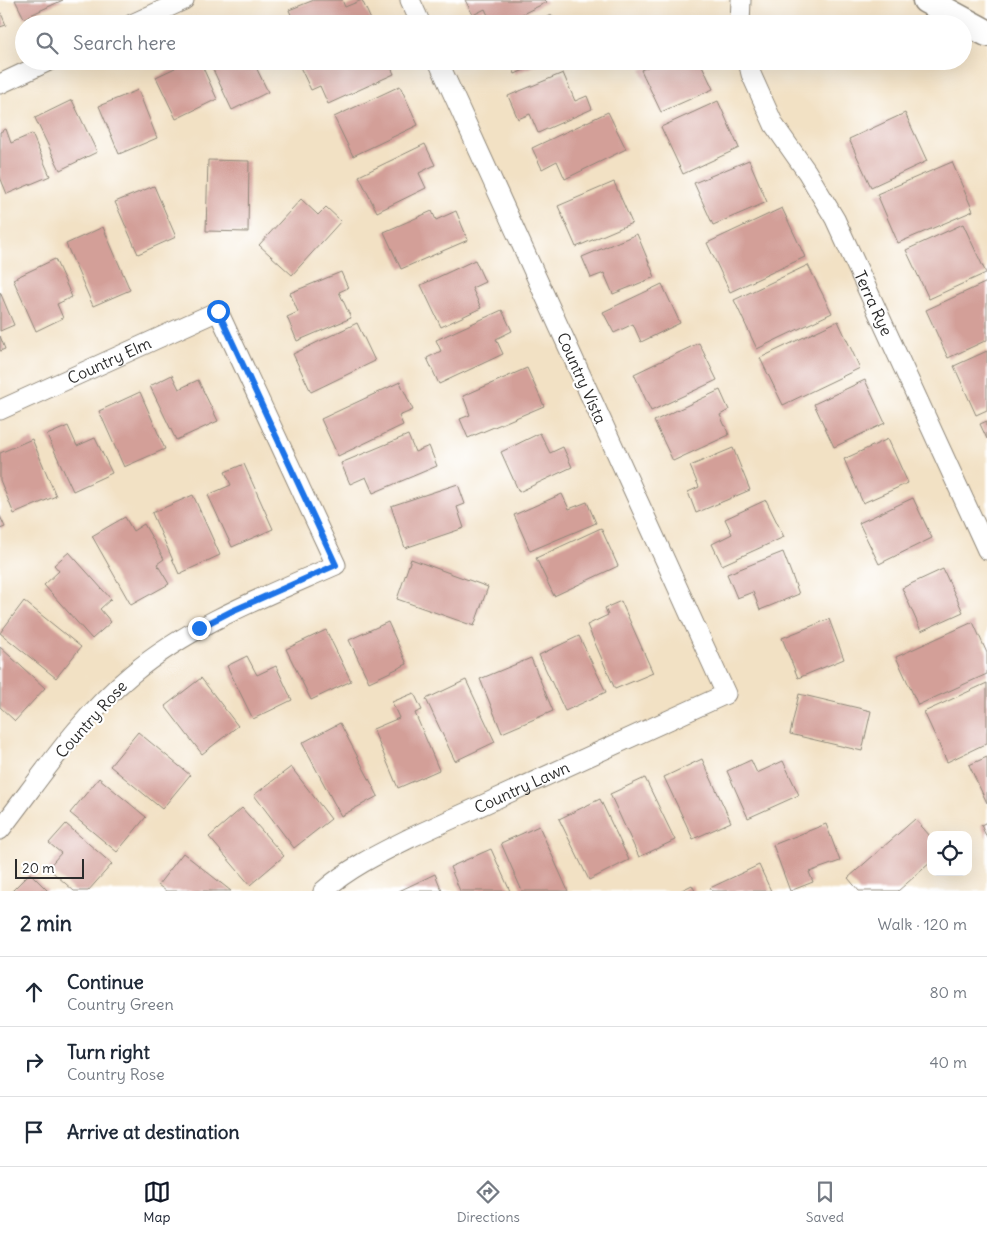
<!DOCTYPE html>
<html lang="en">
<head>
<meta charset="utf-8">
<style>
  body { margin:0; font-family:Delius,sans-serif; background:#f6f6f7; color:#1f2937 }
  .controls { position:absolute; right:15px; bottom:15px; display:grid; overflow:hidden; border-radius:10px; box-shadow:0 5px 20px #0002 }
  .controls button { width:45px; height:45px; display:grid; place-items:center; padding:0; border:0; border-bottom:1px solid #e0e1e3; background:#fff; color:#1f2937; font:25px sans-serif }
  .scale { position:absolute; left:15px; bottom:12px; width:69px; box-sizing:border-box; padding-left:5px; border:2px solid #2b2b2b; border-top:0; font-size:14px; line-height:18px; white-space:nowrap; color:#2b2b2b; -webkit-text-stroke:4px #fff; paint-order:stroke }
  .stop { position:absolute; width:15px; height:15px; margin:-11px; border:4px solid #1a73e8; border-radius:50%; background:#fff }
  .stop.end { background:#1a73e8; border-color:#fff; box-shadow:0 1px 5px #0008 }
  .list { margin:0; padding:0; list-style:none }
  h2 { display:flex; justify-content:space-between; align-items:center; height:65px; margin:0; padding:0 20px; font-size:21px }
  h2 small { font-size:16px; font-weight:400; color:#747a83 }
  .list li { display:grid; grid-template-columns:32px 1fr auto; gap:15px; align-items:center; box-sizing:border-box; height:70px; padding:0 20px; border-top:1px solid #e0e1e3 }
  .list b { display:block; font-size:19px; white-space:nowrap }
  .list p { margin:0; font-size:16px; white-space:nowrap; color:#747a83 }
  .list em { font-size:16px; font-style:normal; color:#747a83 }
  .icon { flex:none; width:28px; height:28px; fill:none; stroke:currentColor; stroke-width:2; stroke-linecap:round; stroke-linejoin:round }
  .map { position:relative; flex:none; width:987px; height:891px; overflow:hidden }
  .search { position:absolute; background:#fff; box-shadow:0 5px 20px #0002; left:15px; right:15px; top:15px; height:55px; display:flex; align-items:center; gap:12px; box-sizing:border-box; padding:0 18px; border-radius:28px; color:#747a83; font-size:19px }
  .sheet { height:275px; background:#fff }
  nav { display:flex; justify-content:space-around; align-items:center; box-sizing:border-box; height:70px; border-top:1px solid #e0e1e3; background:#fff; font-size:14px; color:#747a83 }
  nav a { display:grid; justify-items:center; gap:2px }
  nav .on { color:#111827 }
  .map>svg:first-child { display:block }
</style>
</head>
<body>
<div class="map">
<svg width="987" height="891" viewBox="0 0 987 891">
  <rect width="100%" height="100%" fill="#fff"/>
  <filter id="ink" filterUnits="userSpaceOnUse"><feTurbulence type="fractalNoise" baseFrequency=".02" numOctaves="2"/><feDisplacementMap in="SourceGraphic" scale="10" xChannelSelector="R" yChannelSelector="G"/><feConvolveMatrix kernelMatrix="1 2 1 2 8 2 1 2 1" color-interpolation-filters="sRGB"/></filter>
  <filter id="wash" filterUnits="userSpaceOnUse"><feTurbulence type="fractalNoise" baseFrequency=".0096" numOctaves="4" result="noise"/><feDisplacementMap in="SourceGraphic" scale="20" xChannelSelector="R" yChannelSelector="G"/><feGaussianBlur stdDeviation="1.12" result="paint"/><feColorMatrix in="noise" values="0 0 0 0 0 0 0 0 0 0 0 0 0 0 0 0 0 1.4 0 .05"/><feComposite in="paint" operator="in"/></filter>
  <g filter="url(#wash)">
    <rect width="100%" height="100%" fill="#f2e1c4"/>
    <g id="blocks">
      <g fill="#d39f98">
        <path d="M 15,0 L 63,0 L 24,18 Z"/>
        <path d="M 314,0 L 342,0 L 345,7 L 362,0 L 372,22 L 368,24 L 295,24 L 289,10 Z"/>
        <path d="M 465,0 L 545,0 L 547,2 L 502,24 L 492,24 L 485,9 L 473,15 Z"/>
        <path d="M 0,11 L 6,25 L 0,27 Z"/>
        <path d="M 552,15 L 556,24 L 531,24 Z"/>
        <path d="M 172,61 L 200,61 L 217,99 L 176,119 L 156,77 L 175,68 Z"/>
        <path d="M 209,61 L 253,61 L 268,92 L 232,110 Z"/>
        <path d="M 312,61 L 388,61 L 394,74 L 328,104 L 320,86 L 311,90 L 300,67 Z"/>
        <path d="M 510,61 L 545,61 L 515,74 Z"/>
        <path d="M 660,61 L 700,61 L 713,89 L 661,112 L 641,70 Z"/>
        <path d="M 563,73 L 575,101 L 587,96 L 592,109 L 538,133 L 530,114 L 518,119 L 508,96 Z"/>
        <path d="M 400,86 L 418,125 L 353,156 L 334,117 Z"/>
        <path d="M 138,90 L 157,138 L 119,154 L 99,106 Z"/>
        <path d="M 72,100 L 97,152 L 60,170 L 35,118 Z"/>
        <path d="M 718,101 L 739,148 L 683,174 L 661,127 Z"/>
        <path d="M 608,112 L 626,149 L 565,179 L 557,161 L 542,169 L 532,148 Z"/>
        <path d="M 905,113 L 927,161 L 871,187 L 849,139 Z"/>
        <path d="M 6,129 L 11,143 L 32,134 L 50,176 L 7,194 L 0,177 L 0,132 Z"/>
        <path d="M 425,144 L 435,165 L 419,173 L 426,188 L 377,212 L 359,176 Z"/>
        <path d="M 208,160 L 249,161 L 248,232 L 206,231 Z"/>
        <path d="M 749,160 L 767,202 L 713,225 L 694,183 Z"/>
        <path d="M 952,162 L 973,211 L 898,243 L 877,194 Z"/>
        <path d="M 614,182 L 632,223 L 576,247 L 558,206 Z"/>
        <path d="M 154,186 L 176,237 L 138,254 L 115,202 Z"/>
        <path d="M 301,199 L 318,215 L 326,207 L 341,221 L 292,275 L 259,245 Z"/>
        <path d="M 782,208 L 805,257 L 730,292 L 707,243 Z"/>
        <path d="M 432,211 L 436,220 L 456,211 L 468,240 L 401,269 L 384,232 Z"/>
        <path d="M 963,224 L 986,273 L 929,299 L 906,250 Z"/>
        <path d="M 103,227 L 130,290 L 93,306 L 66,244 Z"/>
        <path d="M 637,234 L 655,277 L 613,294 L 604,273 L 591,278 L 582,257 Z"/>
        <path d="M 55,259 L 72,297 L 57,304 L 63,318 L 36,331 L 13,279 Z"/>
        <path d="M 475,260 L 485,282 L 472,288 L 481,308 L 441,327 L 421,285 Z"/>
        <path d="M 808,265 L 832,313 L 757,349 L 734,300 Z"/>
        <path d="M 341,272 L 348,288 L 339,292 L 351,318 L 297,341 L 287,317 L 298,312 L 290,293 Z"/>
        <path d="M 987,282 L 987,340 L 948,358 L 926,310 Z"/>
        <path d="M 662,284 L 680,323 L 641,342 L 633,324 L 614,333 L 603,312 Z"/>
        <path d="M 0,292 L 14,325 L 0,331 Z"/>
        <path d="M 502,310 L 512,331 L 496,339 L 503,354 L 439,384 L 427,358 L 441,351 L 436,340 Z"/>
        <path d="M 838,321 L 860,368 L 783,405 L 760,358 Z"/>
        <path d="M 357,323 L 375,361 L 311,392 L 293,354 Z"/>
        <path d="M 0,336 L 5,349 L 0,351 Z"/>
        <path d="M 699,343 L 717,380 L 651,411 L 634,374 Z"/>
        <path d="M 987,351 L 987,410 L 976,415 L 954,366 Z"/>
        <path d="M 527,368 L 544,406 L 468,438 L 460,419 L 470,415 L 463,396 Z"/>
        <path d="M 172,375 L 179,389 L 198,380 L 218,421 L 176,440 L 150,386 Z"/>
        <path d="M 865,380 L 885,423 L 834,447 L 814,404 Z"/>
        <path d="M 400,382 L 413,410 L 399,416 L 403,425 L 338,456 L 321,419 Z"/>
        <path d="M 720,390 L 729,410 L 720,415 L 729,435 L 673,461 L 654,421 Z"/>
        <path d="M 140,392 L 165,449 L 124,467 L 99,411 Z"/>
        <path d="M 987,421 L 987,439 L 980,424 Z"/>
        <path d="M 68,426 L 77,446 L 95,438 L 112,473 L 73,491 L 47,435 Z"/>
        <path d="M 540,433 L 550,453 L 563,447 L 572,467 L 519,492 L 501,452 Z"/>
        <path d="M 408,435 L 415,452 L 429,446 L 437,466 L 373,493 L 366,477 L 350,484 L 341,463 Z"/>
        <path d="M 32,439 L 56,496 L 14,514 L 0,480 L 0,453 Z"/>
        <path d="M 888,439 L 908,483 L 863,503 L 844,459 Z"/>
        <path d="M 733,448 L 750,490 L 696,513 L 688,492 L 699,487 L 690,466 Z"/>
        <path d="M 244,464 L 273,529 L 232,547 L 208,495 L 231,485 L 225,472 Z"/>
        <path d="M 458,484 L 465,504 L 457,507 L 464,528 L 405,548 L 391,506 Z"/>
        <path d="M 562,494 L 569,509 L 587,502 L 596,523 L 530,551 L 514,515 Z"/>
        <path d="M 193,495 L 220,555 L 179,574 L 152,513 Z"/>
        <path d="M 913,498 L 932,538 L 879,564 L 859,523 Z"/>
        <path d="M 766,500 L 784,537 L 722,565 L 712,544 L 732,534 L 725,519 Z"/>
        <path d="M 0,516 L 5,527 L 0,529 Z"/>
        <path d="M 125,517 L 133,531 L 144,524 L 164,559 L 157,564 L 169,584 L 131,605 L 92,536 Z"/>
        <path d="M 601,528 L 618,566 L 554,596 L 536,558 Z"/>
        <path d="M 69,552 L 111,599 L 100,609 L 111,622 L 92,639 L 44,585 L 59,571 L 54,565 Z"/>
        <path d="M 783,552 L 799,594 L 760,610 L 753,592 L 737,598 L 727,574 Z"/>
        <path d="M 411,559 L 488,587 L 474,626 L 397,599 Z"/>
        <path d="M 943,569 L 963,612 L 921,631 L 902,588 Z"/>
        <path d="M 24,601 L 81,647 L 56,678 L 0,633 Z"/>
        <path d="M 621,601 L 653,673 L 615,689 L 587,625 L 608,615 L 605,608 Z"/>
        <path d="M 829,619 L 844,659 L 798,678 L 782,638 Z"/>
        <path d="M 388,622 L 407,664 L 369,682 L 349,640 Z"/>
        <path d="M 973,622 L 987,653 L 987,674 L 918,705 L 896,657 Z"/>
        <path d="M 326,630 L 351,681 L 311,700 L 286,649 Z"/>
        <path d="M 579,636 L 606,692 L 565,711 L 539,655 Z"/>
        <path d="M 0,647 L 45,688 L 15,721 L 0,707 Z"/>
        <path d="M 247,656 L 257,675 L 276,666 L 292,700 L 253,719 L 227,666 Z"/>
        <path d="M 531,658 L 553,711 L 502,733 L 480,679 Z"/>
        <path d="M 201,678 L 238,726 L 202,754 L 165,706 Z"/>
        <path d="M 466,680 L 495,742 L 455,761 L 426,699 Z"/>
        <path d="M 987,683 L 987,743 L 947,762 L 924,712 Z"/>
        <path d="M 414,693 L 422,710 L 415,713 L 439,770 L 398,788 L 373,729 L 399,718 L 392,702 Z"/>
        <path d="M 799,694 L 871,711 L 862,751 L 790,734 Z"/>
        <path d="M 340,723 L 378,796 L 341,816 L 302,743 Z"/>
        <path d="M 138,732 L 190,775 L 162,809 L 110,766 Z"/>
        <path d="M 987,757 L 987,803 L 969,765 Z"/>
        <path d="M 702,759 L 731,822 L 693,839 L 664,777 Z"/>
        <path d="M 751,760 L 757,773 L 783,761 L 799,795 L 748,818 L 727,771 Z"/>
        <path d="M 291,767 L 331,819 L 294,848 L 254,795 Z"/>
        <path d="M 99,778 L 146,817 L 117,852 L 70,813 Z"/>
        <path d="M 645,778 L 675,840 L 639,857 L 610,794 Z"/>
        <path d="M 600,799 L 629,860 L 589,880 L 559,819 Z"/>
        <path d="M 242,808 L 284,856 L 250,885 L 209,837 Z"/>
        <path d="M 915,819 L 931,837 L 931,862 L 898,891 L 859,891 L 848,878 Z"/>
        <path d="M 987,822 L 987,838 L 981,825 Z"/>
        <path d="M 66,824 L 112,864 L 88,891 L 74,891 L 48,868 L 61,853 L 49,843 Z"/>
        <path d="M 826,824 L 840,861 L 809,872 L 813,882 L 790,891 L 773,845 Z"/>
        <path d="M 539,826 L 568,891 L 522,891 L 501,843 Z"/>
        <path d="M 491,849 L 510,891 L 460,891 L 450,867 Z"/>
        <path d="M 183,853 L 231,891 L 166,891 L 158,885 Z"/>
        <path d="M 759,865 L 771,891 L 712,891 L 710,888 Z"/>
        <path d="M 30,873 L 48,891 L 12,891 Z"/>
        <path d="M 435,874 L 442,891 L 399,891 Z"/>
        <path d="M 692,885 L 695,891 L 680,891 Z"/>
      </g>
    </g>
  </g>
  <g filter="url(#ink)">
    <use href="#blocks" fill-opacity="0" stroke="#8e8678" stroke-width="1"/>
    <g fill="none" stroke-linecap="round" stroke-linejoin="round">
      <defs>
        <g id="minor">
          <path d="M 410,0 L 421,24"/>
          <path d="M 132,24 L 184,0"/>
          <path d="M 740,24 L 741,0"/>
          <path id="s1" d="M 748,61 L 751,74 L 774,125 L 807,172 L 835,219 L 987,550"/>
          <path d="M 0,84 L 49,61"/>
          <path id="s2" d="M 0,410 L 218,311 L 336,565 C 266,596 192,624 132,674 C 80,717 41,777 0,830"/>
          <path id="s3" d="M 323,891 C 349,868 380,853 410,838 L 726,694 L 438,61"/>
        </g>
        <path id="secondary" d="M 926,0 L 987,33"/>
      </defs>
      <use href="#minor" stroke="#8e8678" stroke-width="21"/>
      <use href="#secondary" stroke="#8e8678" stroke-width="29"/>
      <use href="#minor" stroke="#fff" stroke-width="19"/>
      <use href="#secondary" stroke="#fff" stroke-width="26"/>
    </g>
  </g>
  <g fill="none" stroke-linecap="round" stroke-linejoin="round" filter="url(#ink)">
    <path stroke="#1a73e8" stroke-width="6" d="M 199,628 L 232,611 L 336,565 L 218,311"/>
  </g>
  <g text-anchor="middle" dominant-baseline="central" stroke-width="4.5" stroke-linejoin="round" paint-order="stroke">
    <g font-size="16" fill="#2b2b2b" stroke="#fff">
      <text stroke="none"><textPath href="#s1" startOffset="274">Terra Rye</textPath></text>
      <text stroke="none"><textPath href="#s2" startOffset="120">Country Elm</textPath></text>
      <text transform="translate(582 378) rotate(66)">Country Vista</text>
      <text transform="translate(91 719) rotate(-48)">Country Rose</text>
      <text stroke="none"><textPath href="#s3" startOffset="225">Country Lawn</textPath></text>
    </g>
  </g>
</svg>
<div class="controls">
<button><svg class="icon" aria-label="locate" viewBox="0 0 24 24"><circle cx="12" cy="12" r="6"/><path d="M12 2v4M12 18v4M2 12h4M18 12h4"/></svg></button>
</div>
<div class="scale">20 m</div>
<div class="stop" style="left:218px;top:311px"></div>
<div class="stop end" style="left:199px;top:628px"></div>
<div class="search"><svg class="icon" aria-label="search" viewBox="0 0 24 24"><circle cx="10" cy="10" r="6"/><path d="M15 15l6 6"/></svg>Search here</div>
</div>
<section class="sheet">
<h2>2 min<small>Walk · 120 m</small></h2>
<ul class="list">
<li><svg class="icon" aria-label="ahead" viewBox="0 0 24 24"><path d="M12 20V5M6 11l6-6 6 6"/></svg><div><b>Continue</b><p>Country Green</p></div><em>80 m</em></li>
<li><svg class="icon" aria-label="right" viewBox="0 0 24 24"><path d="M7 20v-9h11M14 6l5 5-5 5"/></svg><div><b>Turn right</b><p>Country Rose</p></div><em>40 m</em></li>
<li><svg class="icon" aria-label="arrive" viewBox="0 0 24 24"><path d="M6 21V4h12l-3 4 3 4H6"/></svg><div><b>Arrive at destination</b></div></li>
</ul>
</section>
<nav>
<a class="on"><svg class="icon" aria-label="map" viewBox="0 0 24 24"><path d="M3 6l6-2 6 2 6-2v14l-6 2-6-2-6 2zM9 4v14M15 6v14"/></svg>Map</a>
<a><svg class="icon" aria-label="directions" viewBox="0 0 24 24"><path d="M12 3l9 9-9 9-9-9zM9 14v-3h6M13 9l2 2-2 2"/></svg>Directions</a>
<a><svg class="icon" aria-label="saved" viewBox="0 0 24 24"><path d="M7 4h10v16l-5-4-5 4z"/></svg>Saved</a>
</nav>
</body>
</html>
